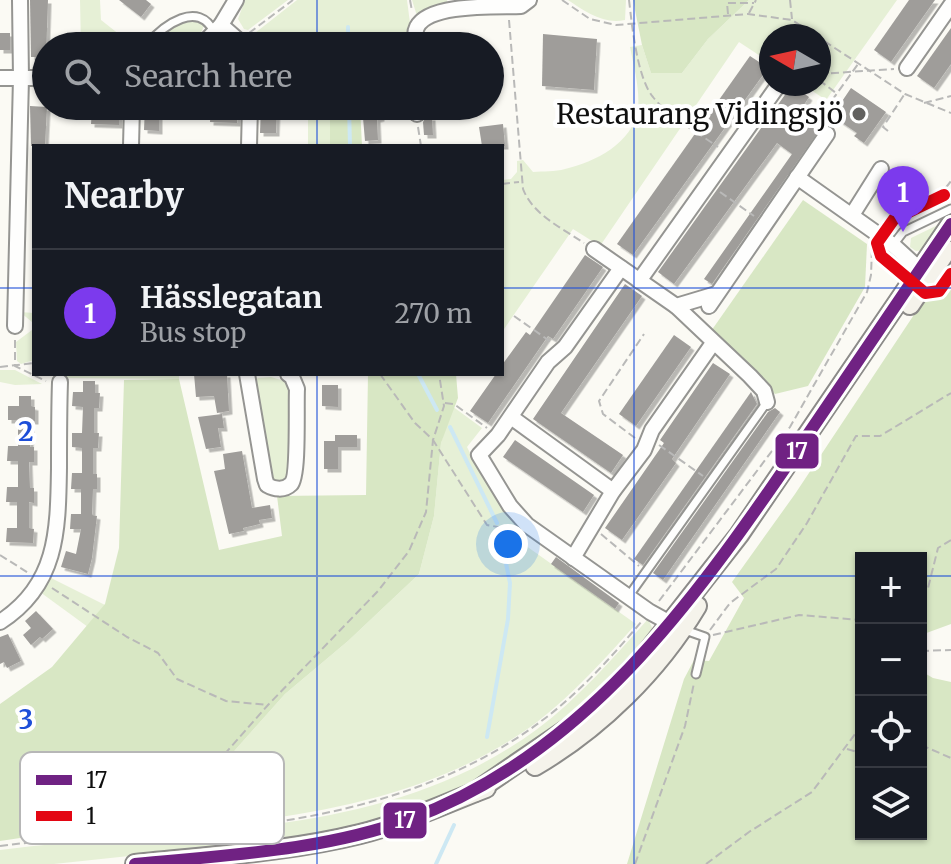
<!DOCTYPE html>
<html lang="en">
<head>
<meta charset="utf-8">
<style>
  body { margin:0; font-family:Merriweather,serif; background:#242831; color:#f1f3f6 }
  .controls { position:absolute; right:24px; bottom:24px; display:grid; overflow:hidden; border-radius:0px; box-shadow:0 2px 6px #0004 }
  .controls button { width:72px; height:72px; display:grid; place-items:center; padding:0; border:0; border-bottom:2px solid #363941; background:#171b24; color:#f1f3f6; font:40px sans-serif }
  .compass { position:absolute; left:759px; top:24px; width:72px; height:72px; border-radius:50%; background:#171b24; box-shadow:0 2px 6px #0004; rotate:279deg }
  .you { position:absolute; left:508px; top:544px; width:28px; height:28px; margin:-20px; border:6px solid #fff; border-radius:50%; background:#1a73e8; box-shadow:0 0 0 12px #1a73e833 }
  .badge { display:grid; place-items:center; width:52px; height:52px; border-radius:50%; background:#7c3aed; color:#fff; font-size:26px; font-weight:700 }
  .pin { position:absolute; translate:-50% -66px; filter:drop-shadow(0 2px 4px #0008) }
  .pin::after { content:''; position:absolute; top:42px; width:28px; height:24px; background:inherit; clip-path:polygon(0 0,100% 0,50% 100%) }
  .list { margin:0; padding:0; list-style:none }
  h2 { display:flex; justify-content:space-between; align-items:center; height:104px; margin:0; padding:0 32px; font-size:34px }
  h2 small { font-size:26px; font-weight:400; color:#9ea1a6 }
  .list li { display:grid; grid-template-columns:52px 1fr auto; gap:24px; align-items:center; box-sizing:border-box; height:128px; padding:0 32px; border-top:2px solid #363941 }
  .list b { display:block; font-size:30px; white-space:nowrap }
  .list p { margin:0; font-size:26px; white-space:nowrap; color:#9ea1a6 }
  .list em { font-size:26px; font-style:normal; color:#9ea1a6 }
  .icon { flex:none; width:44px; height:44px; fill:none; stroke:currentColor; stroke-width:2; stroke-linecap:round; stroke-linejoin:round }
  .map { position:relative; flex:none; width:951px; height:864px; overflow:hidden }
  .search { position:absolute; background:#171b24; box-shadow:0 2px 6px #0004; left:32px; top:32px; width:472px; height:88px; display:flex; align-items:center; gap:20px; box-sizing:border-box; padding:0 28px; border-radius:44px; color:#9ea1a6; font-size:30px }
  .panel { position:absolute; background:#171b24; box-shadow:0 2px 6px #0004; left:32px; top:144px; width:472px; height:232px; border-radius:0px }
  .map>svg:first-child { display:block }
</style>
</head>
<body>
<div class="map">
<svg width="951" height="864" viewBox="0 0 951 864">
  <defs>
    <filter id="shadow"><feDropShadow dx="3.5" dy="3.5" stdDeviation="0" flood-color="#0004"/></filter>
  </defs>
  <rect width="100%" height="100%" fill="#fbfaf4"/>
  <g fill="#e6f0d6">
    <path d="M 80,0 L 100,0 L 101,20 L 134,46 L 81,46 Z"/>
    <path d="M 245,0 L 288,0 L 248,30 L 244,29 L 238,19 Z"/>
    <path d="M 297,0 L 407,0 L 413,46 L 251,46 L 250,37 Z"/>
    <path d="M 412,0 L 450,0 L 447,0 L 448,7 L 418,19 Z"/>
    <path d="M 568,0 L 626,0 L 625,20 C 604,25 584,11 568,0 Z"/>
    <path d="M 749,0 L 897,0 L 826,100 L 802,84 L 819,84 L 819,36 L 771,36 L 771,63 L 739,42 L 600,246 L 573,229 L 502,332 L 502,180 L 511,179 L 517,172 L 517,161 L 523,160 L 533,172 C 543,171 555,172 565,169 C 595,162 633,143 638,109 C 640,89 634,67 630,47 L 642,45 L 651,73 L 682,73 L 708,39 Z"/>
    <path d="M 186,14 L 192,14 L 205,23 L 201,33 L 186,46 L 156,46 L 176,20 Z"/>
    <path d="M 308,106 L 330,106 L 330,144 L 336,146 L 308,146 Z"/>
    <path d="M 942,223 L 925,250 L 916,251 L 910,247 L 911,238 Z"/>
    <path d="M 20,312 L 34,313 L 34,360 L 21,364 L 17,361 L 16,342 L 32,330 L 32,322 Z"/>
    <path d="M 0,370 L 15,370 L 42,384 L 15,385 L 0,382 Z"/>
    <path d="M 65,374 L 179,374 L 179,379 L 65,378 Z"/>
    <path d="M 271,377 L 288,382 L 291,390 L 288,478 L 278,483 L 269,478 L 253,381 L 258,378 Z"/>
    <path d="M 452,406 L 482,428 L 467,447 L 482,477 L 527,532 L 522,543 L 636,624 C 605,659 574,693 537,722 C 425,806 280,820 145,832 L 157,825 L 197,822 L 228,758 L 285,694 L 348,641 L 419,574 L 434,516 L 441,443 Z"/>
    <path d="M 49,577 L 105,605 L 88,627 L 40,592 Z"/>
    <path d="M 648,619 L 654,632 L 590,704 L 497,770 L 413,809 L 334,831 L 279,840 L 54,864 L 0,864 L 0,850 C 180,827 382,843 536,730 C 579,698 613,658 648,619 Z"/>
  </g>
  <g fill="#d8e7c4">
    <path d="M 633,0 L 749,0 L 708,39 L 682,73 L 651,73 L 642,45 Z"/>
    <path d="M 330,106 L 360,106 L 362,146 L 330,144 Z"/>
    <path d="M 803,200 L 867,244 L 865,287 L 808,386 L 775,394 L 709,334 Z"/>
    <path d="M 945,268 L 951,272 L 951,624 L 921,635 L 921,558 L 861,558 L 861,834 L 921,834 L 921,671 L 933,678 L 951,682 L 951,864 L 627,864 L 684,679 L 694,660 L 709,661 L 744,598 L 732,582 L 795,494 Z"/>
    <path d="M 368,374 L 456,374 L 458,398 L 441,443 L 434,516 L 419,574 L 348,641 L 285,694 L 228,758 L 197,822 L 47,834 L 0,841 L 0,704 L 52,667 L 105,604 L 119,548 L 124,380 L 179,379 L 219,550 L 282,536 L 277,496 L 366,495 Z"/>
  </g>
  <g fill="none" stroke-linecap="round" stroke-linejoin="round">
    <g stroke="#cde8f3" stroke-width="4">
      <path d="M 348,27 L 348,46"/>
      <path d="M 349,106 L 350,146"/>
      <path d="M 418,374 L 437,410"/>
      <path d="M 450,427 L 497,523"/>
      <path d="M 487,737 L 508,619 L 510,583 L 500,534"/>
      <path d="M 436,864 L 454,825"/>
    </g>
  </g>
  <g fill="#9f9d9a" filter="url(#shadow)">
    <path d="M 30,0 L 48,0 L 46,57 L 31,57 Z"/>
    <path d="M 119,0 L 146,0 L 151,4 L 141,17 Z"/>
    <path d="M 909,0 L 935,0 L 891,62 L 874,50 Z"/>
    <path d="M 951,28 L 951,64 L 934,88 L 917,76 Z"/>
    <rect x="0" y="33" width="10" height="17"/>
    <path d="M 543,34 L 597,39 L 594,90 L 542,86 Z"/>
    <path d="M 750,56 L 768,68 L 633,255 L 617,244 Z"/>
    <path d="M 792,85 L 809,97 L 800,111 L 822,126 L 712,284 L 704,279 L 792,154 L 777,143 L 674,284 L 658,272 Z"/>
    <path d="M 851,88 L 886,112 L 864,143 L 854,136 L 857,133 L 832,116 Z"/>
    <path d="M 30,106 L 47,107 L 45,146 L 31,146 Z"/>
    <path d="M 145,106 L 159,106 L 159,131 L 144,130 Z"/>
    <path d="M 277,106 L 276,133 L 260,133 L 261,107 Z"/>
    <path d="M 362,106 L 380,106 L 381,118 L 377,119 L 378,140 L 365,141 Z"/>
    <path d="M 211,107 L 238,108 L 237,123 L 210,122 Z"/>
    <path d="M 92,108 L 119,109 L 119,125 L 91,124 Z"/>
    <path d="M 426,117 L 432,117 L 433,135 L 424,135 L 423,122 Z"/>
    <path d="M 503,124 L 505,146 L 482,146 L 479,127 Z"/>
    <path d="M 585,255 L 603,267 L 553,339 L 548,336 L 488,423 L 470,411 L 496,374 L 502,374 L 502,365 L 526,332 L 530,335 Z"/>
    <path d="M 625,284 L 642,296 L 561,413 L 623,455 L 611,473 L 533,419 Z"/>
    <path d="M 674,335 L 691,347 L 636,426 L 619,414 Z"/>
    <path d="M 713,363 L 730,374 L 672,459 L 676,463 L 622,540 L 605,528 L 664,443 L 660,440 Z"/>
    <path d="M 194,374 L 227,374 L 229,411 L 217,413 L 214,396 L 196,397 Z"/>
    <path d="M 83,381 L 95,381 L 95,393 L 100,393 L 99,408 L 94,408 L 94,433 L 99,433 L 98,448 L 93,448 L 93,474 L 97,474 L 97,489 L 93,489 L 92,515 L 97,516 L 92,558 L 88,574 L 61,567 L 66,551 L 76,554 L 81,529 L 70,529 L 71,514 L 81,514 L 81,489 L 71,489 L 72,473 L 82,473 L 82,448 L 72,447 L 72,433 L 82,433 L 83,407 L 72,406 L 73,392 L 83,392 Z"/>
    <path d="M 322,385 L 338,385 L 338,407 L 322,406 Z"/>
    <path d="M 751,392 L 757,404 L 643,565 L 634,559 Z"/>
    <path d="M 19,396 L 31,396 L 31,406 L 35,407 L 35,421 L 31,421 L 30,447 L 34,447 L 34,462 L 29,462 L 30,488 L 34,488 L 34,503 L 29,502 L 29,528 L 34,529 L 33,543 L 6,542 L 7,528 L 17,528 L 17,502 L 6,502 L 7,487 L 18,487 L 18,461 L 7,461 L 8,446 L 18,446 L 18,420 L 8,420 L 8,406 L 19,406 Z"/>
    <path d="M 775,408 L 780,412 L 663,580 L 653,573 L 768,412 Z"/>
    <path d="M 222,414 L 224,428 L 218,428 L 221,447 L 206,449 L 198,417 Z"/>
    <path d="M 335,435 L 357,435 L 357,447 L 338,447 L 338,469 L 324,469 L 324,441 L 335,441 Z"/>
    <path d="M 515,440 L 594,495 L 583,512 L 503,457 Z"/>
    <path d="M 242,451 L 252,508 L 270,505 L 272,518 L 259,520 L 260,524 L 243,528 L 244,531 L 229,534 L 214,471 L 225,469 L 223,454 Z"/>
    <path d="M 556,557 L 619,603 L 615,609 L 551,564 Z"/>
    <path d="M 36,611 L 53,629 L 42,639 L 40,637 L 31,645 L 23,635 L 31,628 L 25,621 Z"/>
    <path d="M 8,634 L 21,661 L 7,668 L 4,662 L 0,664 L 0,637 Z"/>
  </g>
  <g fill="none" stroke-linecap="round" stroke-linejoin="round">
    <defs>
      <g id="lane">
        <path d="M 146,46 C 164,24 199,0 214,32"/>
        <path d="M 893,245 L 903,232 L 951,209"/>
        <path d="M 628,597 L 767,402"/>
        <path d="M 685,630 L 705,637 L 696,674"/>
      </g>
      <g id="street">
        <path d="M 221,25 L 245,46"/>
        <path d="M 201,46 L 221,25 L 236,0"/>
        <path d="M 416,46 C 415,39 414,33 417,27 C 429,3 497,7 521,6 L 529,0"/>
        <path d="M 907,68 L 951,5"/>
        <path d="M 0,78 L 46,78"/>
        <path d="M 417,114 L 417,106"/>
        <path d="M 131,146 L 132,106"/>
        <path d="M 249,146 L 250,106"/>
        <path d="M 797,177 L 893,245 L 927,276"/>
        <path d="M 852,215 L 881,169"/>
        <path d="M 594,249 L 676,306 L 716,294"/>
        <path d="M 621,268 L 565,347 L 548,362 L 498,435 L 479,455 L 510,506 L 527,525 L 650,612 L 679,628"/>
        <path d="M 639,281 L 777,87"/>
        <path d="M 676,306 L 750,376 L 764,391 L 767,402"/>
        <path d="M 709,306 L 827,134"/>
        <path d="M 15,326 L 21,78 L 20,0"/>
        <path d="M 247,374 L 265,479 L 267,485 C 274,489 284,491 291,484 C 299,476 296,405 297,389 L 292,377 L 288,374"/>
        <path d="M 511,417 L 613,491"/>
        <path d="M 573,558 L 613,491 L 644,450 L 652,430 L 713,343"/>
        <path d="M 0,622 C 58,585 58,530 59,468 C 59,440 59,411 60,382"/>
      </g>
      <g id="secondary">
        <path d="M 910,305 L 947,250"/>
        <path d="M 535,766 C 600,728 658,671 697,606"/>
        <path d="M 475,792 L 573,725 L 597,705 L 645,655 L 739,535 L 951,224"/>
        <path d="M 135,864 C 210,856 287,852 360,834 C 404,823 444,804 486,788"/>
      </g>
    </defs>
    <use href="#lane" stroke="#959592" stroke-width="11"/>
    <use href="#street" stroke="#959592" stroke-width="18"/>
    <use href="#secondary" stroke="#8c8b89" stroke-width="22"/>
    <g stroke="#b9b9b8" stroke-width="2" stroke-dasharray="8 4" stroke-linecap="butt">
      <path d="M 410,0 L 412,11"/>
      <path d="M 562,0 L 590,19 L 616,25 L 748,14 L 792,20 L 905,94 L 951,113"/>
      <path d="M 629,0 C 632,25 637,78 653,97 C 669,117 697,132 718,147"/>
      <path d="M 790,0 L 792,19"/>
      <path d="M 749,13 L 756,0"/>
      <path d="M 728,14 L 727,3 L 754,3"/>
      <path d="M 509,20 L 523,189 C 533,215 562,228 584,243"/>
      <path d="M 249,33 L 293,0"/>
      <path d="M 819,74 L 894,69"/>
      <path d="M 819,80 L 836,93"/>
      <path d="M 924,103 L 951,96"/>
      <path d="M 828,122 L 825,110 L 858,64"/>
      <path d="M 418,127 L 421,146"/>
      <path d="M 888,131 L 883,127 L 904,95"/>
      <path d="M 892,178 L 894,194 L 912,207 L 914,214"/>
      <path d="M 502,184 L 519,182"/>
      <path d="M 720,192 L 754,216"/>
      <path d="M 883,221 C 905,199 929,212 951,181"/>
      <path d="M 514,316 L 551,342"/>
      <path d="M 15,340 L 15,366 L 46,381"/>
      <path d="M 0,367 L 34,363"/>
      <path d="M 380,374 L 415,423 L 433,440 L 487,525 L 515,530"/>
      <path d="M 445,403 L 454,404 L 487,428"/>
      <path d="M 635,438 L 603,414 L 599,401 L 644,334"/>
      <path d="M 659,445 L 703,476"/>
      <path d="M 601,534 L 639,566"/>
      <path d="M 0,555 L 30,574"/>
      <path d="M 52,588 L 127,637 L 158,653 L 177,679 L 226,701 L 268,705"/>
      <path d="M 921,597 L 928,588 L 938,548 L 951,540"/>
      <path d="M 659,601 L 790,427 L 867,292 L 871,275 L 872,248"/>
      <path d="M 710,630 L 730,603 L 776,569 L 807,523 L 856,436 L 880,436 L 951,393"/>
      <path d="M 713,635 L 799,615 L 861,620"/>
      <path d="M 921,651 L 951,650"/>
      <path d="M 921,745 L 951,758"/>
      <path d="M 847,749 L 861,753"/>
      <path d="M 136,835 L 158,820 L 207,774 L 268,705 L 378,591 L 409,551 L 426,512 L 433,440 L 444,406 L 439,374"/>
      <path d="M 0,846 C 45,840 89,838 134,836 C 278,828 431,807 548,716 C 584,688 613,655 642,621"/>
      <path d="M 635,864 L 685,726 L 694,683"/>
      <path d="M 706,864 L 749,832 L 812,792 L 861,726"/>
    </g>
    <use href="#lane" stroke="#fefefd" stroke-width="7"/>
    <use href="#street" stroke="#fefefd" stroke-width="14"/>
    <use href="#secondary" stroke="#f5f3eb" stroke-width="18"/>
    <defs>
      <path id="bus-1" d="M 135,864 C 226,855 323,851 410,819 C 584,755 693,602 794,455 C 847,378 899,301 951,224"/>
      <path id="bus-2" d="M 944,195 L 894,219 L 877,243 L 881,256 L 925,293 L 939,291 L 951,274"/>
    </defs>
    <use href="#bus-1" stroke="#fff" stroke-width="18"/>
    <use href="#bus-2" stroke="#fff" stroke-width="18"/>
    <use href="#bus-1" stroke="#702283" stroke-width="12"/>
    <use href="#bus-2" stroke="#e30613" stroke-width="12"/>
  </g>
  <path fill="none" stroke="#1d4ed8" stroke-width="2" stroke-opacity="0.55" d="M 317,0 L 317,46M 634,0 L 634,864M 317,106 L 317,146M 0,288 L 34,288M 502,288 L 951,288M 317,374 L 317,864M 0,576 L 861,576M 921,576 L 951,576"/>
  <circle fill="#62615f" stroke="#fff" stroke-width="3" cx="859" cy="114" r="8"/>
  <g text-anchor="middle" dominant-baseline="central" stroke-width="8" stroke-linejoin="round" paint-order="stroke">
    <g font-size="28" fill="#0f0f0f" stroke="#fff" text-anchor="end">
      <text x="843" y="114">Restaurang Vidingsjö</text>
    </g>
  </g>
  <rect x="20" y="752" width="264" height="92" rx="12" fill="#fff" stroke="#b7b7b7" stroke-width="2"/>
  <rect x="36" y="775" width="36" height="10" fill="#702283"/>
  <rect x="36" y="811" width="36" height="10" fill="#e30613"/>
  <g font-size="22" fill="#0f0f0f">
    <text x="86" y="788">17</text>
    <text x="86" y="824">1</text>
  </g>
  <g font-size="26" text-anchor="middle" font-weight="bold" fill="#1d4ed8" stroke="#fff" stroke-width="8" stroke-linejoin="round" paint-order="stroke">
    <text x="26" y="441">2</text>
    <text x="26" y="729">3</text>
  </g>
  <g stroke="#fff" stroke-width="3">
    <rect x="774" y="432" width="46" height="38" rx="8" fill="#702283"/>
    <rect x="382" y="801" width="46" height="39" rx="8" fill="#702283"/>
  </g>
  <g font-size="22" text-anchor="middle" font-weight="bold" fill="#fff">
    <text x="797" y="459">17</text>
    <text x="405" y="828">17</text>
  </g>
</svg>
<div class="controls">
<button>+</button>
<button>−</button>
<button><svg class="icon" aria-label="locate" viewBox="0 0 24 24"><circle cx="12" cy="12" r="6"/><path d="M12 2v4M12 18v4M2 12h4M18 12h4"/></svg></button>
<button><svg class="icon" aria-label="layers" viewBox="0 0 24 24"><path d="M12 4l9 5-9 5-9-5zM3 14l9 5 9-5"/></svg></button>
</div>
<svg class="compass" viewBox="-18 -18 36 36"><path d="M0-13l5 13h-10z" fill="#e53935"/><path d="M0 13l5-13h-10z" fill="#9ea1a6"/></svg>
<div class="you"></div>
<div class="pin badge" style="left:903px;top:232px">1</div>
<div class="search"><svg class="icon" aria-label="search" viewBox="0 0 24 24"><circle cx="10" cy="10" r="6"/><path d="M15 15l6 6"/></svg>Search here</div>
<section class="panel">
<h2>Nearby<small></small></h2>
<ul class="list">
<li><span class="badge">1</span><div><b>Hässlegatan</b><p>Bus stop</p></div><em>270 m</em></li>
</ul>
</section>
</div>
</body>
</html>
